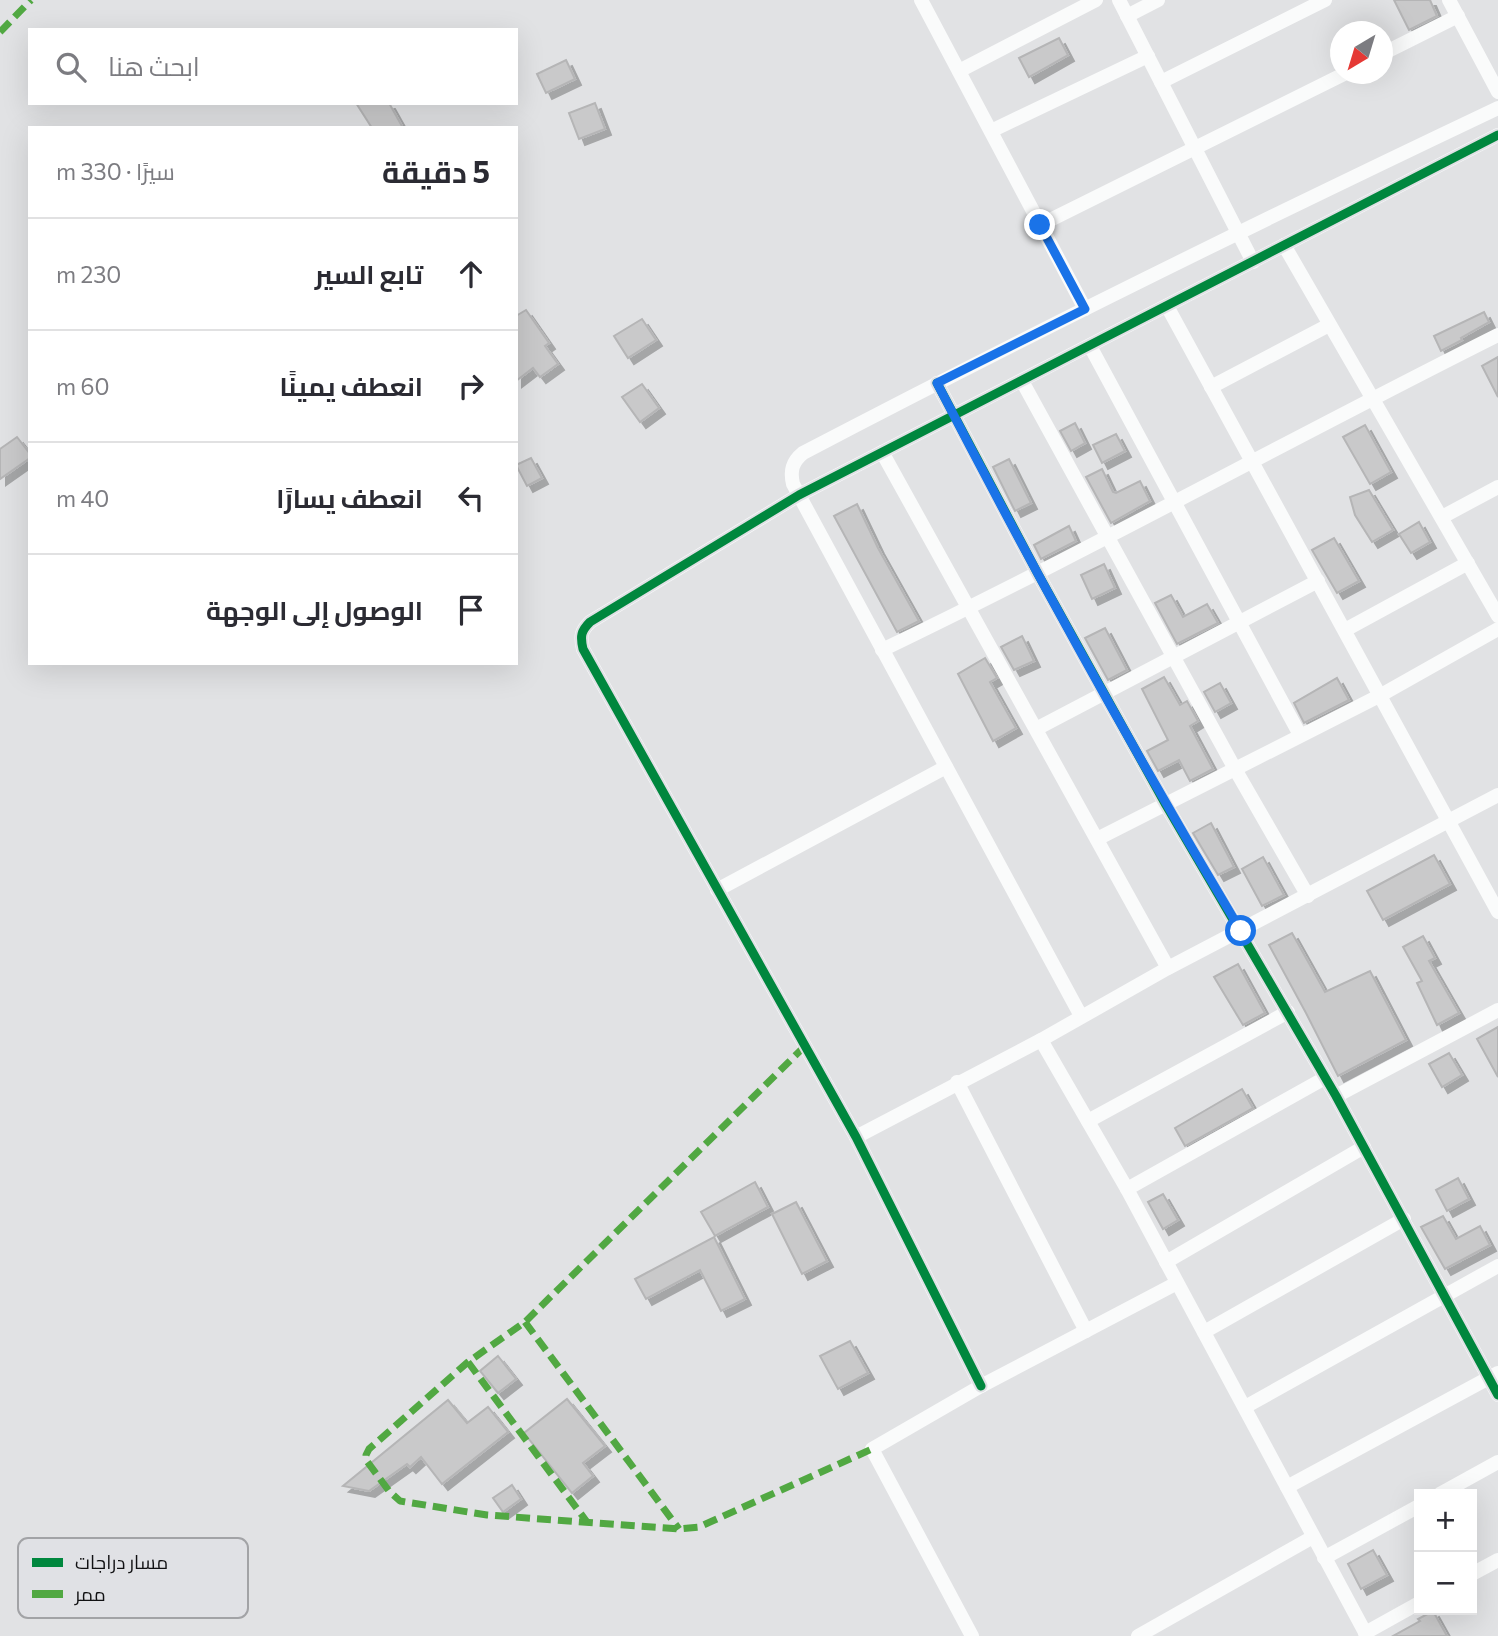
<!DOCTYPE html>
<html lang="ar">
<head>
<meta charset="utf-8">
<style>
  body { margin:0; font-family:Commissioner,Cairo,sans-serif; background:#f2f2f3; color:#2b2b33; direction:rtl }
  .controls { position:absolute; right:21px; bottom:21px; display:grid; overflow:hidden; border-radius:0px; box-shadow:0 7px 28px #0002 }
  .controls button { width:63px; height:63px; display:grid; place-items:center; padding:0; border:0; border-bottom:2px solid #e1e1e2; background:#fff; color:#2b2b33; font:35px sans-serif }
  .compass { position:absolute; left:1330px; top:21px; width:63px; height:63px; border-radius:50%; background:#fff; box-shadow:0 7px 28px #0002; rotate:218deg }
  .stop { position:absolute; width:21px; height:21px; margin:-16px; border:5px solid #1a73e8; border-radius:50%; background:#fff }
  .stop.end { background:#1a73e8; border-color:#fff; box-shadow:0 2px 7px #0008 }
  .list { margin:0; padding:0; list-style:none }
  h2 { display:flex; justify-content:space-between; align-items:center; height:91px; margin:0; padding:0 28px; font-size:30px }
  h2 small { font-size:23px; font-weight:400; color:#7c7c81 }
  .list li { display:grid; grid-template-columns:46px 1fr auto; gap:21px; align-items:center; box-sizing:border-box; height:112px; padding:0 28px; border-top:2px solid #e1e1e2 }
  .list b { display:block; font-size:26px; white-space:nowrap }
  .list em { font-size:23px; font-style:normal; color:#7c7c81 }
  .icon { flex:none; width:38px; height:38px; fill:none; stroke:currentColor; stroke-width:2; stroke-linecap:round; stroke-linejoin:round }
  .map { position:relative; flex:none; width:1498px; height:1636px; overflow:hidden; direction:ltr }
  .search { position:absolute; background:#fff; box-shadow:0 7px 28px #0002; left:28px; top:28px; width:490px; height:77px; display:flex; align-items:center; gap:18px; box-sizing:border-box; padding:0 24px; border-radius:0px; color:#7c7c81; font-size:26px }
  .panel { position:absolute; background:#fff; box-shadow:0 7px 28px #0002; left:28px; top:126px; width:490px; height:539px; border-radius:0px; direction:rtl }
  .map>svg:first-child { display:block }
</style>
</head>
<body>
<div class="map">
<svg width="1498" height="1636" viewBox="0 0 1498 1636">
  <defs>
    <filter id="shadow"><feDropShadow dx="6" dy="6" stdDeviation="0" flood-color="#0004"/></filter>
  </defs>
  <rect width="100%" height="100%" fill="#e1e2e4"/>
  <g fill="#c9c9ca" stroke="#b5b5b6" stroke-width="2" filter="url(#shadow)">
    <path d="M 1394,0 L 1430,0 L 1437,16 L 1409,30 Z"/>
    <path d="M 1059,38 L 1068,55 L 1029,77 L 1019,58 Z"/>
    <path d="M 566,60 L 575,79 L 546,93 L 537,74 Z"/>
    <path d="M 356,103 L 389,103 L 403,128 L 372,128 Z"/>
    <path d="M 595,103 L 605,129 L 579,139 L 569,113 Z"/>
    <path d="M 526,310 L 549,343 L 545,346 L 558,364 L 540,377 L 533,368 L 516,381 L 516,316 Z"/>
    <path d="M 1484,312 L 1489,322 L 1461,338 L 1462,340 L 1441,351 L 1434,336 Z"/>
    <path d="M 642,319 L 656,340 L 628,358 L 614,336 Z"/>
    <path d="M 1498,357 L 1498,397 L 1482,366 Z"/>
    <path d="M 642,384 L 659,408 L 640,422 L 622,397 Z"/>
    <path d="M 1075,423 L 1085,443 L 1071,451 L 1060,431 Z"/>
    <path d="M 1365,425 L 1391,472 L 1370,484 L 1343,437 Z"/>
    <path d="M 1116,434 L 1125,451 L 1102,463 L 1093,445 Z"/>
    <path d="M 17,437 L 30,454 L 30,458 L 0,479 L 0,449 Z"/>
    <path d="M 531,458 L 542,478 L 527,486 L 516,465 Z"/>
    <path d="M 1009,459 L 1031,503 L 1015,511 L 993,467 Z"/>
    <path d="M 1102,469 L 1113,492 L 1116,493 L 1140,481 L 1150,501 L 1111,523 L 1086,477 Z"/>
    <path d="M 1369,490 L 1393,530 L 1372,542 L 1355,515 L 1350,497 Z"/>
    <path d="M 857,504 L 878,548 L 919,621 L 897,632 L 834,516 Z"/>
    <path d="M 1419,522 L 1430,542 L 1411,553 L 1399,534 Z"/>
    <path d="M 1069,526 L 1076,541 L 1041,559 L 1034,545 Z"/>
    <path d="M 1334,538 L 1359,581 L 1337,593 L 1312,550 Z"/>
    <path d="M 1104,564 L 1115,588 L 1092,599 L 1081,575 Z"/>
    <path d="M 1171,595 L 1183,617 L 1207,604 L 1218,623 L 1177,644 L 1155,603 Z"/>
    <path d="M 1105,628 L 1127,670 L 1108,680 L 1085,638 Z"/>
    <path d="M 1022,636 L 1034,661 L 1014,670 L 1001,647 Z"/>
    <path d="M 985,658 L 997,678 L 990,682 L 1016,728 L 993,741 L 958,674 Z"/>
    <path d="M 1164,677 L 1180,705 L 1187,701 L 1198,721 L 1190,726 L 1213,769 L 1190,781 L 1179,760 L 1158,771 L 1147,751 L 1168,740 L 1142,689 Z"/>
    <path d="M 1337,678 L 1349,700 L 1304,723 L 1294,703 Z"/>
    <path d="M 1220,683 L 1231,703 L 1215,712 L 1204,692 Z"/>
    <path d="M 1211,823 L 1234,867 L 1218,875 L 1193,833 Z"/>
    <path d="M 1434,855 L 1450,884 L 1383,920 L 1367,891 Z"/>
    <path d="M 1263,857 L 1284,895 L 1262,906 L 1242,869 Z"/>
    <path d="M 1292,933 L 1325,992 L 1370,971 L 1406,1040 L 1338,1076 L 1306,1013 L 1269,945 Z"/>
    <path d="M 1423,936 L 1435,958 L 1429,961 L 1459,1013 L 1437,1025 L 1417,983 L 1422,981 L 1403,947 Z"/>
    <path d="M 1238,964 L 1265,1013 L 1243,1025 L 1214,977 Z"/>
    <path d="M 1498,1027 L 1498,1077 L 1477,1039 Z"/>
    <path d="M 1449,1053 L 1462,1075 L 1442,1087 L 1429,1064 Z"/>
    <path d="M 1242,1089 L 1253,1108 L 1185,1146 L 1175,1128 Z"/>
    <path d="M 1458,1178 L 1469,1199 L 1447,1211 L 1436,1190 Z"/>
    <path d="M 755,1182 L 768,1207 L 715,1236 L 701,1212 Z"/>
    <path d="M 1163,1194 L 1178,1220 L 1163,1229 L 1148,1202 Z"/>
    <path d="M 796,1202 L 827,1261 L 802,1274 L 772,1214 Z"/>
    <path d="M 1443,1216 L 1456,1239 L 1480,1226 L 1490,1245 L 1445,1269 L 1421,1227 Z"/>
    <path d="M 714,1237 L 745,1299 L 721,1311 L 700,1270 L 646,1299 L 635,1279 Z"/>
    <path d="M 850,1341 L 868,1373 L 838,1389 L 820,1356 Z"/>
    <path d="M 498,1356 L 516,1379 L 498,1393 L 480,1371 Z"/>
    <path d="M 567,1399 L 605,1446 L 583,1463 L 593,1476 L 572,1493 L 524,1433 Z"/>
    <path d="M 448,1400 L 467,1423 L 488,1407 L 508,1432 L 442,1484 L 421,1457 L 410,1467 L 407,1464 L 369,1491 L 343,1486 Z"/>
    <path d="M 512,1485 L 521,1499 L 503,1512 L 493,1498 Z"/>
    <path d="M 1373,1550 L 1387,1575 L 1361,1589 L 1348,1564 Z"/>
    <path d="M 1433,1611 L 1447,1636 L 1393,1636 L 1420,1621 L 1418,1619 Z"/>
  </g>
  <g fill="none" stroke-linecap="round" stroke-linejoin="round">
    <g stroke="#fafbfb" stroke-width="14">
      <path d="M 921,0 L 1085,309"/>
      <path d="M 1119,0 L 1253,262"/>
      <path d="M 1449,0 L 1498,92"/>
      <path d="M 1127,16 L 1158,0"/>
      <path d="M 1382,54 L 1458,16"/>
      <path d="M 959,71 L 1096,0"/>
      <path d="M 1161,82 L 1325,0"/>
      <path d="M 991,131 L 1148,56"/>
      <path d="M 1040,225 L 1344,74"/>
      <path d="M 1284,245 L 1498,616"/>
      <path d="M 1167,306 L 1498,912"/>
      <path d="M 1090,346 L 1300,735"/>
      <path d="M 1022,381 L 1235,769 L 1308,896"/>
      <path d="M 937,383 L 1038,574 L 1166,805 L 1336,1096 L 1498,1395"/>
      <path d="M 1211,387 L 1329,325"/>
      <path d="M 882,452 L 1168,968"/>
      <path d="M 1442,517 L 1498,487"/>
      <path d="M 1345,630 L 1468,563"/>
      <path d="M 882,650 C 1090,550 1292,438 1498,335"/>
      <path d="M 1036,729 L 1318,581"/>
      <path d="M 1097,839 L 1381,695 L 1498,629"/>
      <path d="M 717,890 L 946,767"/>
      <path d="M 1081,1016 L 793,484 C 790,471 792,462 803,453 C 1032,333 1264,219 1498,108"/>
      <path d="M 1041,1040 L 1127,1189 L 1367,1636"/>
      <path d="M 957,1082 L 1086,1331"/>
      <path d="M 1336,1096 L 1498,1010"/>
      <path d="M 1088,1121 L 1288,1012"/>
      <path d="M 856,1137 L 1041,1040 L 1168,968 L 1498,795"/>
      <path d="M 1127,1189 L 1325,1078"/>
      <path d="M 1166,1262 L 1364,1147"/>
      <path d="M 1204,1332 L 1404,1219"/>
      <path d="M 981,1386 L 856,1137 L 583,649 C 580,636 581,631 590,622 L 799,495 L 1498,135"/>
      <path d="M 1245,1407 L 1498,1266"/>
      <path d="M 1287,1487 L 1498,1373"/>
      <path d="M 1440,1494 L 1498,1462"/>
      <path d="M 1324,1558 L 1419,1506"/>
      <path d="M 1472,1574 L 1498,1560"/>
      <path d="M 1365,1633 L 1419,1603"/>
      <path d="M 972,1636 L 872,1449 L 981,1386 L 1177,1283"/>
      <path d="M 1138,1636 L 1313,1537"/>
    </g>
    <g stroke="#51a842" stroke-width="7" stroke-dasharray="14 7" stroke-linecap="butt">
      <path d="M 0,32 L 31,0"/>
      <path d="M 805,1046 L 525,1322 L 468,1362 L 369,1449 L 366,1455 L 366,1460 L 389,1491 L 400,1501 L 487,1515 L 679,1529 L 699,1527 L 872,1449"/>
      <path d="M 525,1322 L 679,1529"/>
      <path d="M 468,1362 L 587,1522"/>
    </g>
    <defs>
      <g id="cycleway">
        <path d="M 937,383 L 1038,574 L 1166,805 L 1336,1096 L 1498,1395"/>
        <path d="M 981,1386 L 856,1137 L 583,649 C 580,636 581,631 590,622 L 799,495 L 1498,135"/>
      </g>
    </defs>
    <use href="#cycleway" stroke="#e0e1e5" stroke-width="13"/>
    <use href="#cycleway" stroke="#00873e" stroke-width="9"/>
  </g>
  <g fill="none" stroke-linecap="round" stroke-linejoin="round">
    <path stroke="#1a73e8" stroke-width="9" d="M 1040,225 L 1085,309 L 937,383 C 1033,569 1134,752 1241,931"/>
  </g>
  <rect x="18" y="1538" width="230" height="80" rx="10" fill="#e0e1e5" stroke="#a2a3a6" stroke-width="2"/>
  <rect x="32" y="1558" width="31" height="9" fill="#00873e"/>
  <rect x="32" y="1590" width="31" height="8" fill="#51a842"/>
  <g font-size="19" fill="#111113">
    <text x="75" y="1569">مسار دراجات</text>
    <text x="75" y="1601">ممر</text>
  </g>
</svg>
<div class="controls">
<button>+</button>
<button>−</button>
</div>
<svg class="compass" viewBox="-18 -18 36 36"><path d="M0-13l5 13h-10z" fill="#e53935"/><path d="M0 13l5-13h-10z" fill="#7c7c81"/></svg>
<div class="stop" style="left:1241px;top:931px"></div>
<div class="stop end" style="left:1040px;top:225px"></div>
<div class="search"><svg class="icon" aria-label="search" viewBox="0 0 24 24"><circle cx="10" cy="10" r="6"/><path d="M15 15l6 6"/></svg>ابحث هنا</div>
<section class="panel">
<h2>5 دقيقة<small>سيرًا · 330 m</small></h2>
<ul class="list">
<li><svg class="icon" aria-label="ahead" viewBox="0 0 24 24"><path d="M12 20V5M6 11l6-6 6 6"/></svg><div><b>تابع السير</b></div><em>230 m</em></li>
<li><svg class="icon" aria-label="right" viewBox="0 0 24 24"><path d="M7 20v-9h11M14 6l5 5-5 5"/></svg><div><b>انعطف يمينًا</b></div><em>60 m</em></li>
<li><svg class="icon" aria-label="left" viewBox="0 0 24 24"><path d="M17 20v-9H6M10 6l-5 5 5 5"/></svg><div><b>انعطف يسارًا</b></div><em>40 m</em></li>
<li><svg class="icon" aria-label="arrive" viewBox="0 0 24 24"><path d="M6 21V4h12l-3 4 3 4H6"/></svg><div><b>الوصول إلى الوجهة</b></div></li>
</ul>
</section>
</div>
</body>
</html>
